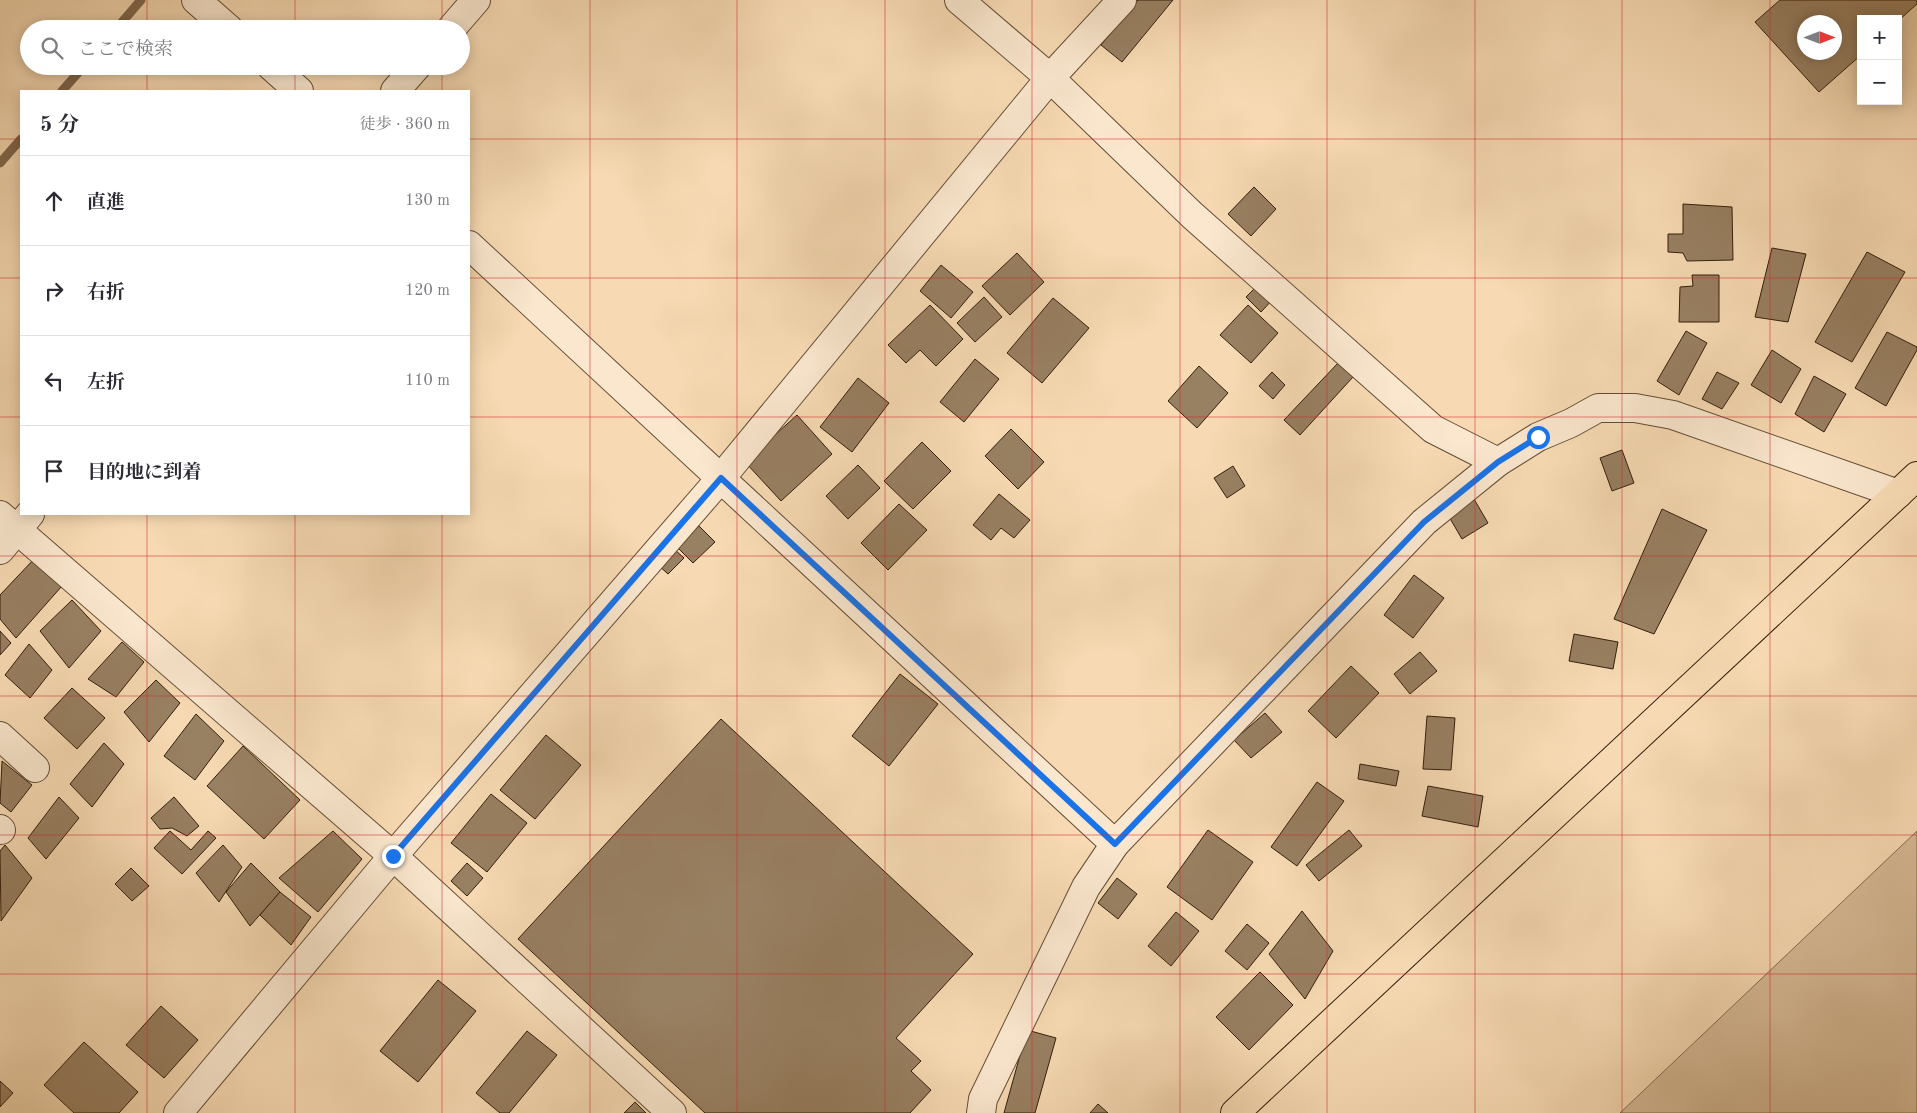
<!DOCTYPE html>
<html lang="ja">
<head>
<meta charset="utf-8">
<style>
  body { margin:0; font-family:"Old Standard TT","Noto Serif JP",serif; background:#f7f7f7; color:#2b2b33 }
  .controls { position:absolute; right:15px; top:15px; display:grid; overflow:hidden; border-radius:0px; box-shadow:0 2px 12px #0003 }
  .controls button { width:45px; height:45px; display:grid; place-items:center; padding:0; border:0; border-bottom:1px solid #e1e1e2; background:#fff; color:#2b2b33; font:25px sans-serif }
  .compass { position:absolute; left:1797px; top:15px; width:45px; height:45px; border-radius:50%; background:#fff; box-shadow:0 2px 12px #0003; rotate:90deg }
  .stop { position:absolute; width:15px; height:15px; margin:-11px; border:4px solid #1a73e8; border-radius:50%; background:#fff }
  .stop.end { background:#1a73e8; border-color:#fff; box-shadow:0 1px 5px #0008 }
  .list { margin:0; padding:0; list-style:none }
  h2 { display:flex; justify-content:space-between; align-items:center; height:65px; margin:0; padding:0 20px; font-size:21px }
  h2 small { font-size:16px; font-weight:400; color:#7c7c81 }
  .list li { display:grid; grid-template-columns:32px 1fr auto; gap:15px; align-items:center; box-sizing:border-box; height:90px; padding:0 20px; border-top:1px solid #e1e1e2 }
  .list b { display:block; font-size:19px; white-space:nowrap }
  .list em { font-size:16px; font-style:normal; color:#7c7c81 }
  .icon { flex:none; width:28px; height:28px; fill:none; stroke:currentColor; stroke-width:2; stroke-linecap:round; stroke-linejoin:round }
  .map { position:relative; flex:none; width:1917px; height:1113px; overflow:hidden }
  .search { position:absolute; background:#fff; box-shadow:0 2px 12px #0003; left:20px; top:20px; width:450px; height:55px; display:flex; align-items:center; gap:12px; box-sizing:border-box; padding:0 18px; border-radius:28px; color:#7c7c81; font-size:19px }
  .panel { position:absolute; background:#fff; box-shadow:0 2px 12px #0003; left:20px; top:90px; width:450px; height:425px; border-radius:0px }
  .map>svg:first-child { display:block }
</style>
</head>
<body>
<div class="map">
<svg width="1917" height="1113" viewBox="0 0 1917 1113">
  <rect width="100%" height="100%" fill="#f7dab3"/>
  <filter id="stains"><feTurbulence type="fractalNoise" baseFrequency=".004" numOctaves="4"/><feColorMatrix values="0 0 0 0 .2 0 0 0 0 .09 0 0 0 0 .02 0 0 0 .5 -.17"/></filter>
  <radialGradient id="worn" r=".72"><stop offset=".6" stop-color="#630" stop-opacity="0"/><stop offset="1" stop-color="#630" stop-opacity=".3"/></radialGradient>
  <path fill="#d6ba96" stroke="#846c50" d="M 1917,831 L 1917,1113 L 1620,1113 Z"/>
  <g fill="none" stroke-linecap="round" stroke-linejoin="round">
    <g stroke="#80694e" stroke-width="9">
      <path d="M 116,29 L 141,0"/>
      <path d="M 62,91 L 84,66"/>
      <path d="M 0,163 L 21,139"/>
    </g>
  </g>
  <g fill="#988062" stroke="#321f0b" fill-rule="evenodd">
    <path d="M 1138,0 L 1173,0 L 1122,62 L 1101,45 Z"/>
    <path d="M 1780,0 L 1917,0 L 1917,4 L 1898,21 L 1898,19 L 1861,19 L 1861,55 L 1819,92 L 1755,22 ZM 1804,22 L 1834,22 L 1834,52 L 1804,52 Z"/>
    <path d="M 1254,187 L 1276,209 L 1251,236 L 1228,214 Z"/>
    <path d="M 1683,204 L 1732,207 L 1733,260 L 1687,261 L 1683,253 L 1668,252 L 1668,234 L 1683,234 Z"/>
    <path d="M 1772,248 L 1806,254 L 1788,322 L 1755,317 Z"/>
    <path d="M 1867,252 L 1905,272 L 1852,362 L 1815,342 Z"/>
    <path d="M 1017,253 L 1044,282 L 1010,315 L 982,286 Z"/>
    <path d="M 941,265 L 973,292 L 951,318 L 920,291 Z"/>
    <path d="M 1692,275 L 1719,275 L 1719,322 L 1679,322 L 1680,287 L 1693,286 Z"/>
    <path d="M 1261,282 L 1275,297 L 1261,312 L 1246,297 Z"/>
    <path d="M 984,297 L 1002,317 L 975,342 L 957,323 Z"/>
    <path d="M 1053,298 L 1089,328 L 1042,383 L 1007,353 Z"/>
    <path d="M 930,305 L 963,339 L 936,366 L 920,350 L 906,363 L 888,345 Z"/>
    <path d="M 1248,305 L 1278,333 L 1251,363 L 1220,335 Z"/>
    <path d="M 1686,331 L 1707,343 L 1679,395 L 1657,381 Z"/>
    <path d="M 1887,332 L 1917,347 L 1917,350 L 1886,406 L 1855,388 Z"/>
    <path d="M 1772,350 L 1801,369 L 1781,403 L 1751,385 Z"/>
    <path d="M 975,359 L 999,379 L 964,422 L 940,402 Z"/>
    <path d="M 1338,363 L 1353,377 L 1300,435 L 1284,420 Z"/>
    <path d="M 1199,366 L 1228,393 L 1197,428 L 1168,401 Z"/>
    <path d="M 1272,372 L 1285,385 L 1273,399 L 1259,386 Z"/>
    <path d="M 1717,372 L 1739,383 L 1722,409 L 1702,399 Z"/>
    <path d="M 1814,376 L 1846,394 L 1824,432 L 1795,414 Z"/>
    <path d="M 858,378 L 889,403 L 852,452 L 820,427 Z"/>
    <path d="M 797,415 L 832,454 L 781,501 L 745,462 Z"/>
    <path d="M 1011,429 L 1044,462 L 1018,489 L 985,456 Z"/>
    <path d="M 922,442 L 951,471 L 913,509 L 884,481 Z"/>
    <path d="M 1622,450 L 1634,483 L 1612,491 L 1600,458 Z"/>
    <path d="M 858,465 L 880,488 L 848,519 L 826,496 Z"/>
    <path d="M 1233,466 L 1245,486 L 1227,498 L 1214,478 Z"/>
    <path d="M 999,494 L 1030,520 L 1014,538 L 1001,528 L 991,540 L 973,525 Z"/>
    <path d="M 1474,499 L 1488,523 L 1462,539 L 1448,515 Z"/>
    <path d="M 899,504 L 927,530 L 888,570 L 861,543 Z"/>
    <path d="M 1662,509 L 1707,530 L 1654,634 L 1614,619 Z"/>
    <path d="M 699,526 L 715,542 L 693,563 L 677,547 Z"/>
    <path d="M 673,548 L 684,558 L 668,574 L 658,565 Z"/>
    <path d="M 35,558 L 62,586 L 16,638 L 0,619 L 0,595 Z"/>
    <path d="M 1414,575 L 1444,598 L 1413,638 L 1384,615 Z"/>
    <path d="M 72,600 L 101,631 L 69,668 L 40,631 Z"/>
    <path d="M 0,631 L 11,643 L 0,655 Z"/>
    <path d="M 1574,634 L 1618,642 L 1613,669 L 1569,661 Z"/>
    <path d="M 122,642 L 144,662 L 116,697 L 88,679 Z"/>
    <path d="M 29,644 L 52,670 L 30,698 L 5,675 Z"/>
    <path d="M 1420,652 L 1437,671 L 1410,694 L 1394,674 Z"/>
    <path d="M 1351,666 L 1379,693 L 1336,738 L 1308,711 Z"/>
    <path d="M 900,674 L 938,704 L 889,766 L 852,736 Z"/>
    <path d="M 156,680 L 180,703 L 149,742 L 124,712 Z"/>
    <path d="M 72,688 L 105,718 L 77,749 L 44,718 Z"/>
    <path d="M 1265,713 L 1282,732 L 1251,758 L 1234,740 Z"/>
    <path d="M 196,714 L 224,741 L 195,780 L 164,756 Z"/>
    <path d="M 1427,716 L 1455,718 L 1451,770 L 1423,769 Z"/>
    <path d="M 721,719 L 973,954 L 896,1038 L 921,1061 L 911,1071 L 931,1090 L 910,1113 L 705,1113 L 518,939 Z"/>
    <path d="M 546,735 L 581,765 L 535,819 L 500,790 Z"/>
    <path d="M 104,743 L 124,764 L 92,807 L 70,784 Z"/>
    <path d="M 243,746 L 300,800 L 264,839 L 207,786 Z"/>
    <path d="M 2,761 L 32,785 L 11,812 L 0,803 Z"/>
    <path d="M 1360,764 L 1399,771 L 1396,786 L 1358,779 Z"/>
    <path d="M 1317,782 L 1344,801 L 1297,866 L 1271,847 Z"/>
    <path d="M 1428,786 L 1483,796 L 1478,827 L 1422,816 Z"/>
    <path d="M 491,794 L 527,823 L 487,872 L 451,843 Z"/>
    <path d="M 59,797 L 79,818 L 46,859 L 28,838 Z"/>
    <path d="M 174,797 L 199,826 L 187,836 L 172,828 L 160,829 L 151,818 Z"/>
    <path d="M 1208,830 L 1253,862 L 1212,920 L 1167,887 Z"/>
    <path d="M 1349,830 L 1362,846 L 1319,881 L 1306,865 Z"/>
    <path d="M 170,831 L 191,850 L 208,831 L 216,838 L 182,874 L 154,848 Z"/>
    <path d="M 333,831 L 362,859 L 318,912 L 279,878 Z"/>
    <path d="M 5,845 L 32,878 L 1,921 L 0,851 Z"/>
    <path d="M 223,845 L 242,867 L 219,902 L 196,873 Z"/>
    <path d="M 251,863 L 280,892 L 250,926 L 226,892 Z"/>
    <path d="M 467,863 L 483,878 L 467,896 L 451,881 Z"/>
    <path d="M 131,868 L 149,886 L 132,901 L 115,884 Z"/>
    <path d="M 1117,878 L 1137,894 L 1118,919 L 1098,903 Z"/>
    <path d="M 280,892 L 311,917 L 291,945 L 260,915 Z"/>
    <path d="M 1302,911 L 1333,951 L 1305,999 L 1269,954 Z"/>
    <path d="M 1176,912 L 1199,931 L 1171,966 L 1148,946 Z"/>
    <path d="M 1247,924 L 1269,943 L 1247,970 L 1225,951 Z"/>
    <path d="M 1260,972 L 1293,1005 L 1249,1050 L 1216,1017 Z"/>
    <path d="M 438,980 L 476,1011 L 418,1082 L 380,1051 Z"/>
    <path d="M 161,1006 L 198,1040 L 164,1078 L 126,1045 Z"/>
    <path d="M 1027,1030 L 1056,1038 L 1035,1113 L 1004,1113 Z"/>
    <path d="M 527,1031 L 557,1055 L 509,1113 L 500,1113 L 476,1093 Z"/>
    <path d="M 84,1042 L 138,1092 L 119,1113 L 74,1113 L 44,1085 Z"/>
    <path d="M 0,1081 L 13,1093 L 0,1107 Z"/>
    <path d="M 635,1102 L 646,1113 L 624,1113 Z"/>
    <path d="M 1098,1104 L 1108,1113 L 1090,1113 Z"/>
  </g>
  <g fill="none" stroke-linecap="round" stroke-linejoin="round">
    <defs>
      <g id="minor">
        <path d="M 196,0 L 229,29"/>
        <path d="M 959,0 L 1050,78 L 1192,215 L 1433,429 L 1498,462"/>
        <path d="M 451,29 L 476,0"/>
        <path d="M 271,66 L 299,91"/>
        <path d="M 395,91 L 417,66"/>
        <path d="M 469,245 L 1115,844"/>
        <path d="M 0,515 L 393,856 L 672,1113"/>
        <path d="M 0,550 L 30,514"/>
        <path d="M 0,736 L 35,768"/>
        <path d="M 0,829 L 1,830"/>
        <path d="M 178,1113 L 393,856 L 721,478 L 1050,78 L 1122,0"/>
        <path d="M 981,1113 L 983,1099 L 1086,887 L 1115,844 L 1424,522 L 1498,462 L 1538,437 L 1571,423 L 1598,408 L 1635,408 L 1673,415 L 1898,494"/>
      </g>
      <path id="major" d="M 1235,1113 L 1917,476"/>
    </defs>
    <use href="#minor" stroke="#634e35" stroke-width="30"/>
    <use href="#major" stroke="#321f0b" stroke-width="30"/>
    <use href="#minor" stroke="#fae7ce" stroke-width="28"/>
    <use href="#major" stroke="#f7dab3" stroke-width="28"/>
  </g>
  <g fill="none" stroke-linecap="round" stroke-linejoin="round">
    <path stroke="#1a73e8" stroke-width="6" d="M 393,856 L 721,478 L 1115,844 L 1424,522 L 1498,462 L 1538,437"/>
  </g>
  <path fill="none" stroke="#d62828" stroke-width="1" stroke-opacity="0.55" d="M 147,0 L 147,29M 295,0 L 295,29M 442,0 L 442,29M 590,0 L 590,1113M 737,0 L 737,1113M 885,0 L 885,1113M 1032,0 L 1032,1113M 1180,0 L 1180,1113M 1327,0 L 1327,1113M 1475,0 L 1475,1113M 1622,0 L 1622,1113M 1770,0 L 1770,1113M 147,66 L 147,91M 295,66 L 295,91M 442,66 L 442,91M 0,139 L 21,139M 469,139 L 1917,139M 0,278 L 21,278M 469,278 L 1917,278M 0,417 L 21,417M 469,417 L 1917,417M 147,514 L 147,1113M 295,514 L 295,1113M 442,514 L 442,1113M 0,556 L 1917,556M 0,696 L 1917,696M 0,835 L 1917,835M 0,974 L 1917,974"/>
  <rect width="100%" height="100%" filter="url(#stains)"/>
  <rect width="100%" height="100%" fill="url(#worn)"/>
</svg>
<div class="controls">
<button>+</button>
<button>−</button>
</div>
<svg class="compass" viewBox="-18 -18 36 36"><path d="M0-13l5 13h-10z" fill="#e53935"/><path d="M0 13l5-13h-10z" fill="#7c7c81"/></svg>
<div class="stop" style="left:1538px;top:437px"></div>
<div class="stop end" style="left:393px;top:856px"></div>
<div class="search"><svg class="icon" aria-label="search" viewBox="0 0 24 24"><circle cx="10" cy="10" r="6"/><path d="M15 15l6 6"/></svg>ここで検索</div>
<section class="panel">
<h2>5 分<small>徒歩 · 360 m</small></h2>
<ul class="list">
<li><svg class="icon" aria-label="ahead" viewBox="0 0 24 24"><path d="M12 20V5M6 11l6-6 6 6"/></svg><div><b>直進</b></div><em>130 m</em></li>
<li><svg class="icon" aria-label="right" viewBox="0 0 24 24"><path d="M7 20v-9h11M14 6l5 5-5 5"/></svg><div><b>右折</b></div><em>120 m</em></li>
<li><svg class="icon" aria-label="left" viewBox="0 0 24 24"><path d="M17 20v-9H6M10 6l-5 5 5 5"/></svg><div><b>左折</b></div><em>110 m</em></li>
<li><svg class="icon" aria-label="arrive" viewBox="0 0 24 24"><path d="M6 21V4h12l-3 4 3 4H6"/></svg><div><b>目的地に到着</b></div></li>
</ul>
</section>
</div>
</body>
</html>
